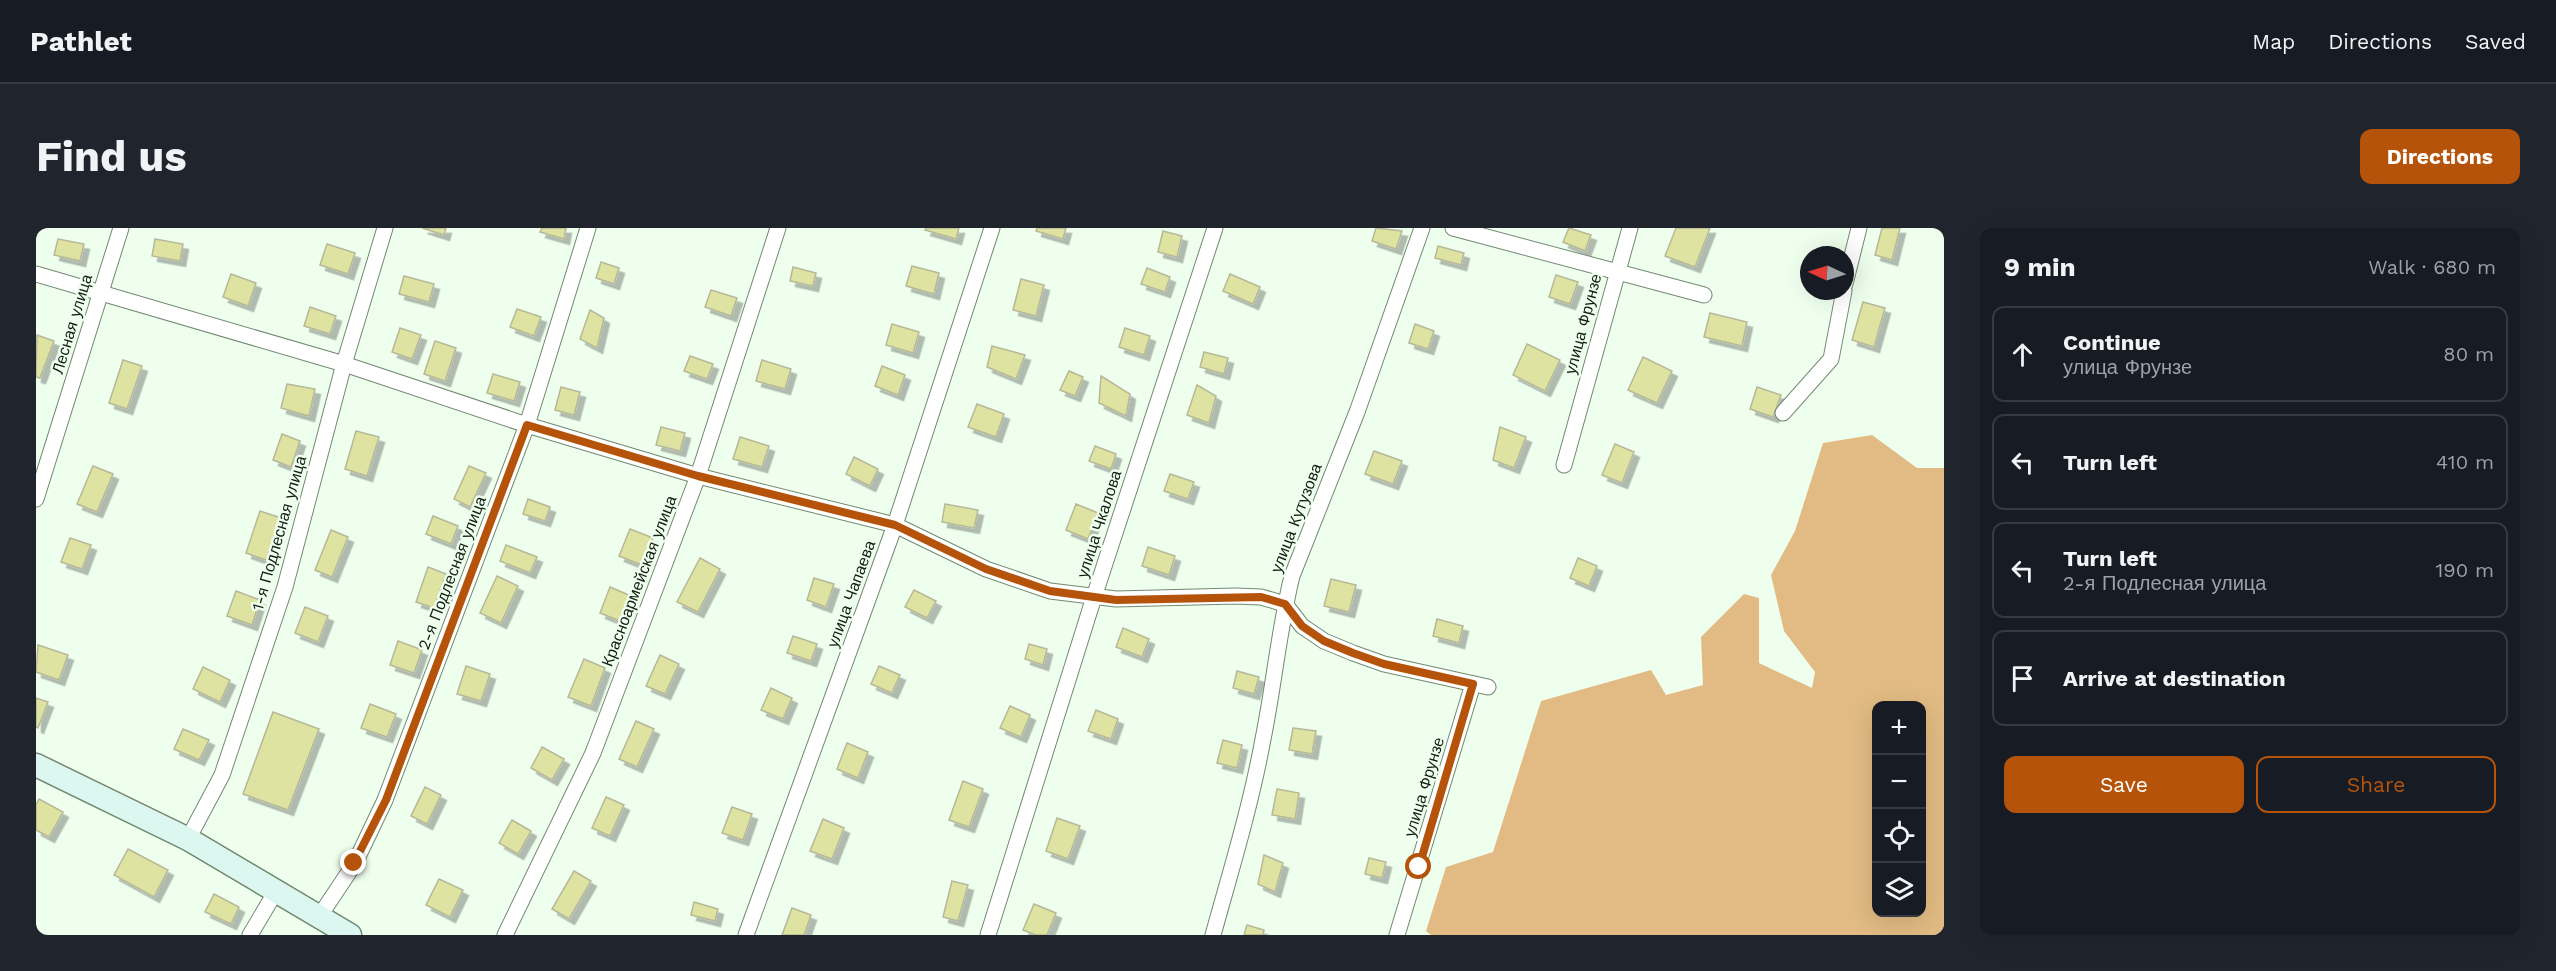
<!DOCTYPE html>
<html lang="en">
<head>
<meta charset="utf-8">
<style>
  body { margin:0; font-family:"Work Sans",sans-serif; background:#20242c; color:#f1f3f6 }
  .controls { position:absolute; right:18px; bottom:18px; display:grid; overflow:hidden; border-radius:12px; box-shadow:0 6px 24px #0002 }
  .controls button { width:54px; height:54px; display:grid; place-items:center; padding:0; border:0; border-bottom:2px solid #363941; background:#171b24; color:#f1f3f6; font:30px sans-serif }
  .compass { position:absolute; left:1764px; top:18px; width:54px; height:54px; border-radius:50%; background:#171b24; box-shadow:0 6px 24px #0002; rotate:274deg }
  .stop { position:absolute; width:18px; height:18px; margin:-14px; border:4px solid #b45309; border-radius:50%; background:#fff }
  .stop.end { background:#b45309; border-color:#fff; box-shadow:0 2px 6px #0008 }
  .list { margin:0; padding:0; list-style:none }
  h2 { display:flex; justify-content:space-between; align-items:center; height:78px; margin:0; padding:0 24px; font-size:26px }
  h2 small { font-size:20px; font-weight:400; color:#9ea1a6 }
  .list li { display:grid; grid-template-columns:39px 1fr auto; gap:18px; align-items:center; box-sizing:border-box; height:96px; margin:0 12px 12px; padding:0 12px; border:2px solid #363941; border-radius:12px }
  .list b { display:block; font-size:22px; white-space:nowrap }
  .list p { margin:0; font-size:20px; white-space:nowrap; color:#9ea1a6 }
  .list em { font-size:20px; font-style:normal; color:#9ea1a6 }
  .actions { display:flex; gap:12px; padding:18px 24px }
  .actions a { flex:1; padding:14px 0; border:2px solid #b45309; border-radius:12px; text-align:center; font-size:21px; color:#b45309 }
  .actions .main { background:#b45309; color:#fff }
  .icon { flex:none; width:33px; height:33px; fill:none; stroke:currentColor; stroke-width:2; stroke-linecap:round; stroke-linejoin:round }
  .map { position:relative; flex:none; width:1908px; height:707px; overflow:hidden; border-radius:12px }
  header { display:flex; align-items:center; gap:36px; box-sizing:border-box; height:84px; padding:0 30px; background:#171b24; border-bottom:2px solid #363941 }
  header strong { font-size:28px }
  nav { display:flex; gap:33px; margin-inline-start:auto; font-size:21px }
  .intro { display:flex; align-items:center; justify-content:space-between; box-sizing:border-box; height:144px; padding:0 36px }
  h1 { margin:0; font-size:42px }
  .button { padding:15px 27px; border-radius:12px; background:#b45309; color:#fff; font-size:21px; font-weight:700 }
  main { display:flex; gap:36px; padding:0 36px }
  aside { flex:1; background:#171b24; border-radius:12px; box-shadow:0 6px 24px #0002 }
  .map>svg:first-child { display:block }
</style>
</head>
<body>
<header>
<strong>Pathlet</strong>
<nav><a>Map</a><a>Directions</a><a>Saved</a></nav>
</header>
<div class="intro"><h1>Find us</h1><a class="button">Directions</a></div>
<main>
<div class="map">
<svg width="1908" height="707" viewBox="0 0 1908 707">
  <defs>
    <filter id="shadow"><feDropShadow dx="5.5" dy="5.5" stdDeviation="0" flood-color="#0004"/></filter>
  </defs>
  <rect width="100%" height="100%" fill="#efffee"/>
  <path fill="#e1bb83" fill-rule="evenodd" d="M 1836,207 L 1881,240 L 1908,240 L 1908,707 L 1395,707 L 1390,703 L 1410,639 L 1457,624 L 1505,473 L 1615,442 L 1630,467 L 1667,457 L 1665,409 L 1708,366 L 1723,370 L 1723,435 L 1776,460 L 1779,444 L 1748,403 L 1735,347 L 1759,303 L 1787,215 ZM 1840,478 L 1886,478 L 1886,684 L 1840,684 Z"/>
  <g fill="#dfe3a1" stroke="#b6b898" stroke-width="1.5" filter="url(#shadow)">
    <path d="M 386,0 L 410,0 L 408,7 Z"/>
    <path d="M 506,0 L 530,0 L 528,11 L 504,4 Z"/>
    <path d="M 890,0 L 923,0 L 920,11 L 889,2 Z"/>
    <path d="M 1001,0 L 1030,0 L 1027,11 L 1000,3 Z"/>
    <path d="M 1340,0 L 1366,3 L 1360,21 L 1336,13 Z"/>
    <path d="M 1533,0 L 1555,7 L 1549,23 L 1527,14 Z"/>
    <path d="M 1640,0 L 1674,0 L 1659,39 L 1629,28 Z"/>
    <path d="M 1846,0 L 1864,0 L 1856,32 L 1839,27 Z"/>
    <path d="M 1127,3 L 1146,8 L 1141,29 L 1122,24 Z"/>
    <path d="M 22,11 L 48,16 L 44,33 L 18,27 Z"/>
    <path d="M 119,11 L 147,16 L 144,33 L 116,28 Z"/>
    <path d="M 291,16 L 319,25 L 312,46 L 284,37 Z"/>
    <path d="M 1402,18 L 1428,25 L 1425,37 L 1399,30 Z"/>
    <path d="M 565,34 L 583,40 L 578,56 L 560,50 Z"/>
    <path d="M 876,38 L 903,45 L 898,66 L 870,58 Z"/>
    <path d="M 757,39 L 780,45 L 777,58 L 754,53 Z"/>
    <path d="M 1111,40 L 1134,49 L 1129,64 L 1105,56 Z"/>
    <path d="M 195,46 L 220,55 L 212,78 L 187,69 Z"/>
    <path d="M 1194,46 L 1224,59 L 1217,76 L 1187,63 Z"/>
    <path d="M 1520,47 L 1542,54 L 1534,76 L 1513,69 Z"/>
    <path d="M 368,48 L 398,56 L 393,74 L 363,66 Z"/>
    <path d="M 985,51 L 1008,57 L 1000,88 L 977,82 Z"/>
    <path d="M 675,62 L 701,70 L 695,88 L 669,79 Z"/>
    <path d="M 1827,74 L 1849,80 L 1838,119 L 1816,112 Z"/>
    <path d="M 274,79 L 300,88 L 294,106 L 268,98 Z"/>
    <path d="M 481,81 L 505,89 L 498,108 L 474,99 Z"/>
    <path d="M 554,82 L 568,90 L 561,120 L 544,111 Z"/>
    <path d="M 1674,85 L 1711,94 L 1706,118 L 1668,109 Z"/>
    <path d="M 856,96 L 883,104 L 877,125 L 850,117 Z"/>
    <path d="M 1379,96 L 1398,103 L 1392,121 L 1373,115 Z"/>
    <path d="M 364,100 L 385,107 L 376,131 L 356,124 Z"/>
    <path d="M 1089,100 L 1114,108 L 1108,127 L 1083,119 Z"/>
    <path d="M 1,107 L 18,113 L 4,150 L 0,149 Z"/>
    <path d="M 399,113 L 420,120 L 409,153 L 388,146 Z"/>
    <path d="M 1491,116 L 1524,132 L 1509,163 L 1477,147 Z"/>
    <path d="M 956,118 L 989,127 L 980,151 L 951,139 Z"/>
    <path d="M 1168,124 L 1192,130 L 1188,146 L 1164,139 Z"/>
    <path d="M 654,128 L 677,136 L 671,151 L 648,143 Z"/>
    <path d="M 1607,129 L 1636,143 L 1621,175 L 1592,162 Z"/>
    <path d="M 87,132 L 106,138 L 91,181 L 73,175 Z"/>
    <path d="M 726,132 L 755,141 L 749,161 L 720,153 Z"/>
    <path d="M 846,138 L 869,147 L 862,167 L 839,158 Z"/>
    <path d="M 1033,143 L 1047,149 L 1039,168 L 1024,162 Z"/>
    <path d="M 457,146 L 484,154 L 478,173 L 451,165 Z"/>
    <path d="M 1065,148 L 1094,166 L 1090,188 L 1063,175 Z"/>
    <path d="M 251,156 L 279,161 L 273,188 L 245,180 Z"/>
    <path d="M 1161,157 L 1180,168 L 1173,195 L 1151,187 Z"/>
    <path d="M 525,159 L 544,164 L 538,187 L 519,182 Z"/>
    <path d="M 1721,159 L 1745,167 L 1737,189 L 1714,181 Z"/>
    <path d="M 941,176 L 968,186 L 960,209 L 932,199 Z"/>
    <path d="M 625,199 L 649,205 L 644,223 L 620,217 Z"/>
    <path d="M 1464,199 L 1490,209 L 1478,240 L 1457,232 Z"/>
    <path d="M 320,203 L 343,209 L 331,248 L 309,241 Z"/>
    <path d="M 246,206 L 264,213 L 255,239 L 237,232 Z"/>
    <path d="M 704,209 L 733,218 L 726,239 L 697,231 Z"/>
    <path d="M 1579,216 L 1598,224 L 1586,255 L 1566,247 Z"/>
    <path d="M 1059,218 L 1080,226 L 1075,241 L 1053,233 Z"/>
    <path d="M 1338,223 L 1366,233 L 1357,256 L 1329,246 Z"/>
    <path d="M 818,229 L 842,241 L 834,258 L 810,246 Z"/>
    <path d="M 57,238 L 77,246 L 61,284 L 41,276 Z"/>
    <path d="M 433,238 L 450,245 L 434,279 L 418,271 Z"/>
    <path d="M 1134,246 L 1158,254 L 1152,271 L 1128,263 Z"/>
    <path d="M 492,271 L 514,279 L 509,293 L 487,286 Z"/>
    <path d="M 909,276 L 942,282 L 938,300 L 906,294 Z"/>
    <path d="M 1040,276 L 1062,285 L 1052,311 L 1030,302 Z"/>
    <path d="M 224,283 L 245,290 L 230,332 L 210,325 Z"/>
    <path d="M 397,288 L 422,298 L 415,316 L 390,306 Z"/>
    <path d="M 594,301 L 617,310 L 606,337 L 583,328 Z"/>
    <path d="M 295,302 L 312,309 L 296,349 L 279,342 Z"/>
    <path d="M 34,310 L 55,317 L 46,341 L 25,334 Z"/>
    <path d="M 470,317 L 501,329 L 494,345 L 464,333 Z"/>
    <path d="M 1112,319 L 1139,328 L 1133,347 L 1106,338 Z"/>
    <path d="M 664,330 L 684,341 L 662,384 L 641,374 Z"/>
    <path d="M 1542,330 L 1561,338 L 1553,358 L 1534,350 Z"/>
    <path d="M 392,339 L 410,346 L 398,380 L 380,374 Z"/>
    <path d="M 461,348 L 482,358 L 465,395 L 444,385 Z"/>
    <path d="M 778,350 L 798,356 L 790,379 L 771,372 Z"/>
    <path d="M 1295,351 L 1320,357 L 1313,384 L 1288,378 Z"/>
    <path d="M 574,359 L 595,368 L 584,393 L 564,385 Z"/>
    <path d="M 878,362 L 900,373 L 891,390 L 869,379 Z"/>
    <path d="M 200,363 L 224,372 L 216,397 L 191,388 Z"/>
    <path d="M 269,379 L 292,388 L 282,414 L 259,405 Z"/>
    <path d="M 1401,391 L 1427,398 L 1423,415 L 1397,408 Z"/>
    <path d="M 1087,400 L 1113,411 L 1106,429 L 1080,419 Z"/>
    <path d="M 757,408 L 781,416 L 775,433 L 751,425 Z"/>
    <path d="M 362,413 L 386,422 L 378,445 L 354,437 Z"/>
    <path d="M 993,416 L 1011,421 L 1007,437 L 989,431 Z"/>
    <path d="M 2,417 L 32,427 L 23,452 L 0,444 Z"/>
    <path d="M 624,427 L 643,436 L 629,466 L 610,458 Z"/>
    <path d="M 548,431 L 569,440 L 555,478 L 532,469 Z"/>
    <path d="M 430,438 L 454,446 L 445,473 L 421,466 Z"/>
    <path d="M 843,438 L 864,447 L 856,465 L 835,456 Z"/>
    <path d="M 167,439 L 194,452 L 184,474 L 157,461 Z"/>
    <path d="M 1201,443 L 1223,449 L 1218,466 L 1197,460 Z"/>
    <path d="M 735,460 L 756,470 L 747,491 L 725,482 Z"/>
    <path d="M 0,470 L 12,474 L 2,500 L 0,499 Z"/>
    <path d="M 334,476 L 360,486 L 351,509 L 325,500 Z"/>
    <path d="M 974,478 L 994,487 L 985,509 L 964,500 Z"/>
    <path d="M 1060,482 L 1082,491 L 1075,511 L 1052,503 Z"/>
    <path d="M 237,484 L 283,501 L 252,582 L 207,566 Z"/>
    <path d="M 600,493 L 618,501 L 601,539 L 583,531 Z"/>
    <path d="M 1257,500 L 1280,503 L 1276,526 L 1253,522 Z"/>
    <path d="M 147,501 L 173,512 L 163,532 L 138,521 Z"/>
    <path d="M 1187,512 L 1206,517 L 1201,540 L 1181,535 Z"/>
    <path d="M 811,515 L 832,524 L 822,550 L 801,541 Z"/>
    <path d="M 506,519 L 528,531 L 516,552 L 495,540 Z"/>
    <path d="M 927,553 L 947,561 L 933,599 L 913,592 Z"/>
    <path d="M 389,559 L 405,567 L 391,596 L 375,588 Z"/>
    <path d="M 1241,561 L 1263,565 L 1259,591 L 1236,587 Z"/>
    <path d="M 570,569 L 588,577 L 574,608 L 556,600 Z"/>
    <path d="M 3,571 L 27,584 L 13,609 L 0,602 L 0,577 Z"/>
    <path d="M 696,579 L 716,586 L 707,612 L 686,605 Z"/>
    <path d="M 1021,590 L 1044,598 L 1032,631 L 1010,623 Z"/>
    <path d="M 787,591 L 808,600 L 796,631 L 774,623 Z"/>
    <path d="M 476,592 L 495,603 L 482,626 L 463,615 Z"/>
    <path d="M 92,621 L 132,642 L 118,669 L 78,647 Z"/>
    <path d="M 1228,627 L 1247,635 L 1239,664 L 1222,656 Z"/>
    <path d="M 1333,630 L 1350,634 L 1346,650 L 1329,646 Z"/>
    <path d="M 538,643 L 555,653 L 533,691 L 516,681 Z"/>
    <path d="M 403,651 L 427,662 L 414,689 L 390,677 Z"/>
    <path d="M 916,653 L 932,657 L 922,693 L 907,689 Z"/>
    <path d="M 178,666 L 203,679 L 195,696 L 169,684 Z"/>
    <path d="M 658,674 L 682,681 L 679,693 L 655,687 Z"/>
    <path d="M 998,676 L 1020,685 L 1011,707 L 1000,707 L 987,702 Z"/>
    <path d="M 756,680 L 775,687 L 768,707 L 746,707 Z"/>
    <path d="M 1211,697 L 1228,702 L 1227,707 L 1208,707 Z"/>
  </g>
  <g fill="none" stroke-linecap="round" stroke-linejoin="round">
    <defs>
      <g id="street">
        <path d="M 1417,0 L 1668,67"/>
        <path d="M 0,46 L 308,136 L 491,197 L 662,248 L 859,297 L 950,341 L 1014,363 L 1080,371 L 1200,368 L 1225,369 L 1249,376 L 1266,398 L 1288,413 L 1317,425 L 1348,436 L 1452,459"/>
        <path d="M 1809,56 L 1823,0"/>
        <path d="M 1747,185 L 1795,131 L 1808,63"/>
        <path d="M 1528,237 L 1594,0"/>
        <path d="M 0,271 L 85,0"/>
        <path d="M 152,611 L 186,547 L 249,359 L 308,136 L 349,0"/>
        <path d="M 283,689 L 319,635 L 349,572 L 491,197 L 552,0"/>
        <path d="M 214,707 L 240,663"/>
        <path d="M 469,707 L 557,525 L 662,248 L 742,0"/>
        <path d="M 710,707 L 859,297 L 956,0"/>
        <path d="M 952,707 L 1058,369 L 1179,0"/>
        <path d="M 1177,707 C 1195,642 1215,577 1227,511 C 1238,457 1243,401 1256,348 L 1321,184 L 1386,0"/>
        <path d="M 1361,707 L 1437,456"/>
      </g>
      <path id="secondary" d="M 0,537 L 152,611 L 314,707"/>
    </defs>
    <use href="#street" stroke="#728971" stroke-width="17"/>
    <use href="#secondary" stroke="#728971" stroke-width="25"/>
    <use href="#street" stroke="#fff" stroke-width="15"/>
    <use href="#secondary" stroke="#dbf7f0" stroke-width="22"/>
  </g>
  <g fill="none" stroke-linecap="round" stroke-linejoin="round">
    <path stroke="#b45309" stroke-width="8" d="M 318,635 L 350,572 L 491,197 L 662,248 L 859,297 L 950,341 L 1014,363 L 1080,372 L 1225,369 L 1249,376 L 1266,398 L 1288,413 L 1317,425 L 1348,436 L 1437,456 L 1383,639"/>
  </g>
  <g text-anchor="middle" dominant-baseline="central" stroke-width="5" stroke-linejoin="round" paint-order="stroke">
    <g font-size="16" fill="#141d14" stroke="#efffee">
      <text transform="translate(36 96) rotate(-73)">Лесная улица</text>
      <text transform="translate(1547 96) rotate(-75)">улица Фрунзе</text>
      <text transform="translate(1260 290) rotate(-69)">улица Кутузова</text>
      <text transform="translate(1063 296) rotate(-72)">улица Чкалова</text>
      <text transform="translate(243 305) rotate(-74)">1-я Подлесная улица</text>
      <text transform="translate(416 345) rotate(-69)">2-я Подлесная улица</text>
      <text transform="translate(603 353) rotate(-69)">Красноармейская улица</text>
      <text transform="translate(815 366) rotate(-70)">улица Чапаева</text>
      <text transform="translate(1388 559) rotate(-73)">улица Фрунзе</text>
    </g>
  </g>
</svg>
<div class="controls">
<button>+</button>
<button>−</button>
<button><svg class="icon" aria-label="locate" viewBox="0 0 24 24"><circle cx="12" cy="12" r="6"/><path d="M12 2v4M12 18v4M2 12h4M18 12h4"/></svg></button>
<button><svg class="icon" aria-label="layers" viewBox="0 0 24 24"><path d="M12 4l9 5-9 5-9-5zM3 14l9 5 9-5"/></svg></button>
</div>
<svg class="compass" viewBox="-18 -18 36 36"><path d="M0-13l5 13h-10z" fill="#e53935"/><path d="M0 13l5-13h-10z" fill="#9ea1a6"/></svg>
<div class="stop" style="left:1383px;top:639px"></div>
<div class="stop end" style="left:318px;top:635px"></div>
</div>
<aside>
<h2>9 min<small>Walk · 680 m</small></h2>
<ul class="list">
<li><svg class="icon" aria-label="ahead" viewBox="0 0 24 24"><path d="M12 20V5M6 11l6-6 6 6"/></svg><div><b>Continue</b><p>улица Фрунзе</p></div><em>80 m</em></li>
<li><svg class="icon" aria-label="left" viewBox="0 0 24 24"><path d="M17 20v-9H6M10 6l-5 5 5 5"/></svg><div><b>Turn left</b></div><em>410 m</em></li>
<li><svg class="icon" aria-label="left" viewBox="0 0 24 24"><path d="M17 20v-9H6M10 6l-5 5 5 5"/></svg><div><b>Turn left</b><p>2-я Подлесная улица</p></div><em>190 m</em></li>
<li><svg class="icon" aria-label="arrive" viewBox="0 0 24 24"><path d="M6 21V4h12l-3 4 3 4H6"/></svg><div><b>Arrive at destination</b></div></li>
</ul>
<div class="actions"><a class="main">Save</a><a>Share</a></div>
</aside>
</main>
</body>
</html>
